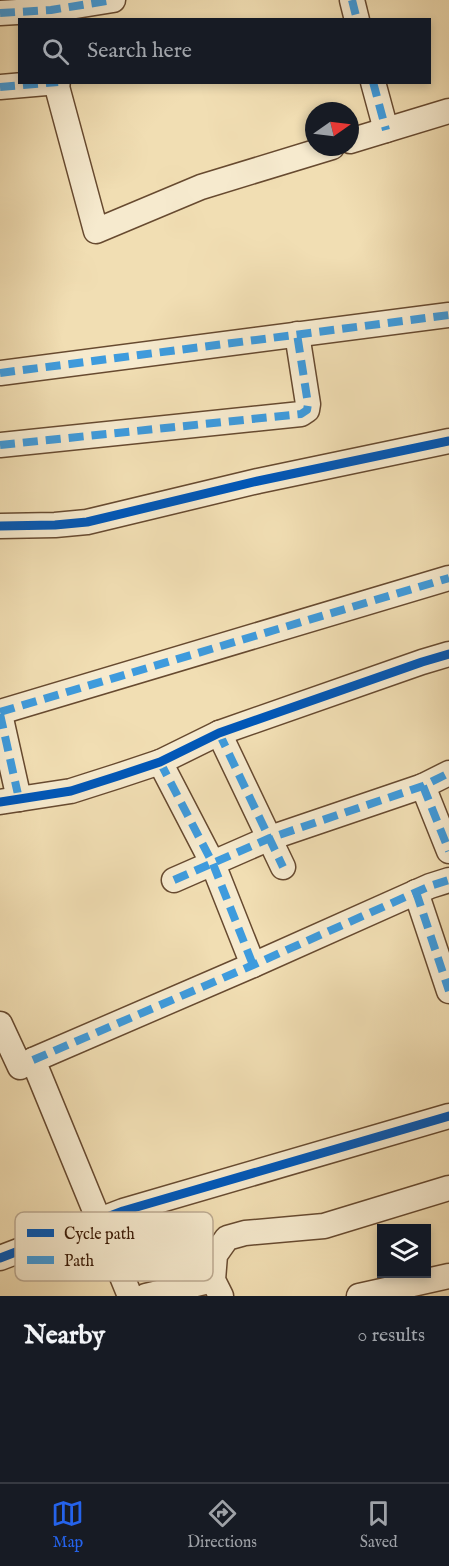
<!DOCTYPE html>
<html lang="en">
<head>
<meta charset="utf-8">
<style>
  body { margin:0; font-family:"IM FELL English",serif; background:#242831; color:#f1f3f6 }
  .controls { position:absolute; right:18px; bottom:18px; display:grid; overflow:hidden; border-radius:0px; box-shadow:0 3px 9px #0003 }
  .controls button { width:54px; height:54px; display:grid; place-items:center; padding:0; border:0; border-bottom:2px solid #363941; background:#171b24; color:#f1f3f6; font:30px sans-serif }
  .compass { position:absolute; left:305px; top:102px; width:54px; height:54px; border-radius:50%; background:#171b24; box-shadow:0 3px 9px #0003; rotate:76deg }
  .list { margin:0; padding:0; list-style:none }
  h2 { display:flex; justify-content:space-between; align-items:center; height:78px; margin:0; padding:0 24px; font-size:26px }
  h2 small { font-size:20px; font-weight:400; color:#9ea1a6 }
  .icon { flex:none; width:33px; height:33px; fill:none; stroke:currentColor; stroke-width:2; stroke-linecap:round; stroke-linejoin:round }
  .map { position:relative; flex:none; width:449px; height:1296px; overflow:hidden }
  .search { position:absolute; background:#171b24; box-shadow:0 3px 9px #0003; left:18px; right:18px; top:18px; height:66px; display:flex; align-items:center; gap:15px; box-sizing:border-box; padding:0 21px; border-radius:0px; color:#9ea1a6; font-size:22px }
  .sheet { height:186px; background:#171b24 }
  nav { display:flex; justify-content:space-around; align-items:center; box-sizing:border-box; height:84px; border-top:2px solid #363941; background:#171b24; font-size:16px; color:#9ea1a6 }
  nav a { display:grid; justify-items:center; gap:3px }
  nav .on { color:#2563eb }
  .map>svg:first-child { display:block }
</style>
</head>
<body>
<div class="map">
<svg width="449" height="1296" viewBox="0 0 449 1296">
  <rect width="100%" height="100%" fill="#f1deb3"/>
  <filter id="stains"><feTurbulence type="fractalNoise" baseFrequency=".00333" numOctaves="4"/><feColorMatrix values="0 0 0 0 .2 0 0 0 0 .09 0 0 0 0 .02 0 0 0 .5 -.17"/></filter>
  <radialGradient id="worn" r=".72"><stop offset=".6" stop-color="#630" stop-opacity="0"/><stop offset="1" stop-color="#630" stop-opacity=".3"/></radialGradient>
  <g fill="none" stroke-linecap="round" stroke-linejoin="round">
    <defs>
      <g id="minor">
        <path d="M 352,0 L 357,20"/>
        <path d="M 0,13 L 51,10 L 113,0"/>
        <path d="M 373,82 L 386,130"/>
        <path d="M 56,83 L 96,231 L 201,187 L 332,147"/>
        <path d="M 0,87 L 58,82"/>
        <path d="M 350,141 L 449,111"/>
        <path d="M 0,373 L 449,315"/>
        <path d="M 0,445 L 301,414 L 307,410 L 308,404 L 297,334"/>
        <path d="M 0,526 L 55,525 L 87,522 L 258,481 L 449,441"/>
        <path d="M 0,712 L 449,578"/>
        <path d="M 0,714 L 19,799"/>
        <path d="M 219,733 L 283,867"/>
        <path d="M 160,762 L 213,864 L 253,965"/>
        <path d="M 423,786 L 449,851"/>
        <path d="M 0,802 L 71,791 L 118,776 L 160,762 L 219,733 L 422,662 L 449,654"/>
        <path d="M 174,880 L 270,838 L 423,786 L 449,773"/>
        <path d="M 416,892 L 449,991"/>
        <path d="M 0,1024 L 20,1067 L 33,1060 L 130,1296"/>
        <path d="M 33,1060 L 253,965 L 430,886 L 449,880"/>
        <path d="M 0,1258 L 123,1211 L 449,1116"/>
        <path d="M 146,1296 L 213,1280"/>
        <path d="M 221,1296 L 213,1280 L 215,1255 L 227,1238 L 245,1233 L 324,1226 L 449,1188"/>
        <path d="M 359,1296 L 449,1276"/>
      </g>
    </defs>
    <use href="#minor" stroke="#674a30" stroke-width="27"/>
    <use href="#minor" stroke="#f6eace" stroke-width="24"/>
    <g stroke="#3e9bdd" stroke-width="8" stroke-dasharray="15 8" stroke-linecap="butt">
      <path d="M 352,0 L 357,20"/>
      <path d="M 0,13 L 51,10 L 113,0"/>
      <path d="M 373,82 L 386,130"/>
      <path d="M 0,87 L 58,82"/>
      <path d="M 0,373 L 449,315"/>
      <path d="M 0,445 L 301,414 L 307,410 L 308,404 L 297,334"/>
      <path d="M 0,712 L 449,578"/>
      <path d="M 0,714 L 19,799"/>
      <path d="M 219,733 L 283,867"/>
      <path d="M 160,762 L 213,864 L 253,965"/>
      <path d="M 423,786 L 449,851"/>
      <path d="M 174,880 L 270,838 L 423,786 L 449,773"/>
      <path d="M 416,892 L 449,991"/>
      <path d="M 33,1060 L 253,965 L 430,886 L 449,880"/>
    </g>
    <defs>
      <g id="cycleway">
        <path d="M 0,526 L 55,525 L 87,522 L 258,481 L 449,441"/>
        <path d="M 0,802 L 71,791 L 118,776 L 160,762 L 219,733 L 422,662 L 449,654"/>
        <path d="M 0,1258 L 123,1211 L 449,1116"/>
      </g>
    </defs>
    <use href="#cycleway" stroke="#f6eace" stroke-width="13"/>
    <use href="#cycleway" stroke="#0057b8" stroke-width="9"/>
  </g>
  <rect x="15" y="1212" width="198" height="69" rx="9" fill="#f6eace" stroke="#bdab92" stroke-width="1.5"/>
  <rect x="27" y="1229" width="27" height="8" fill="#0057b8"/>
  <rect x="27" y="1256" width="27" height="8" fill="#3e9bdd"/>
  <g font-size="16" fill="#391905">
    <text x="64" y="1239">Cycle path</text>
    <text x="64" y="1266">Path</text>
  </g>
  <rect width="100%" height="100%" filter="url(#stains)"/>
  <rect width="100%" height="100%" fill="url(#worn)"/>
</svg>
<div class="controls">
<button><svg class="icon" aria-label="layers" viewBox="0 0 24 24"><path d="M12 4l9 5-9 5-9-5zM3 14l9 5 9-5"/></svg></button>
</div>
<svg class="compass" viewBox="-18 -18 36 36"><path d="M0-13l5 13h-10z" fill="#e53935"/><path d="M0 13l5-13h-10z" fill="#9ea1a6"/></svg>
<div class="search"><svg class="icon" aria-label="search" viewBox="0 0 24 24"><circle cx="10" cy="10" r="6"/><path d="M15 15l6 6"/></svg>Search here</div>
</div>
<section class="sheet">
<h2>Nearby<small>0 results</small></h2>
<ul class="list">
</ul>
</section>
<nav>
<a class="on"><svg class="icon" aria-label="map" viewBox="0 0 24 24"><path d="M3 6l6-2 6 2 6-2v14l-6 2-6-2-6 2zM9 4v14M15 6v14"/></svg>Map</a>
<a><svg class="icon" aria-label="directions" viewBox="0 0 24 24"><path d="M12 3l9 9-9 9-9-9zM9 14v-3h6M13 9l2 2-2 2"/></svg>Directions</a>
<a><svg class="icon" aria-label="saved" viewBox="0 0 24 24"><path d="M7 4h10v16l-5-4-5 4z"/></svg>Saved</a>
</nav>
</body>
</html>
